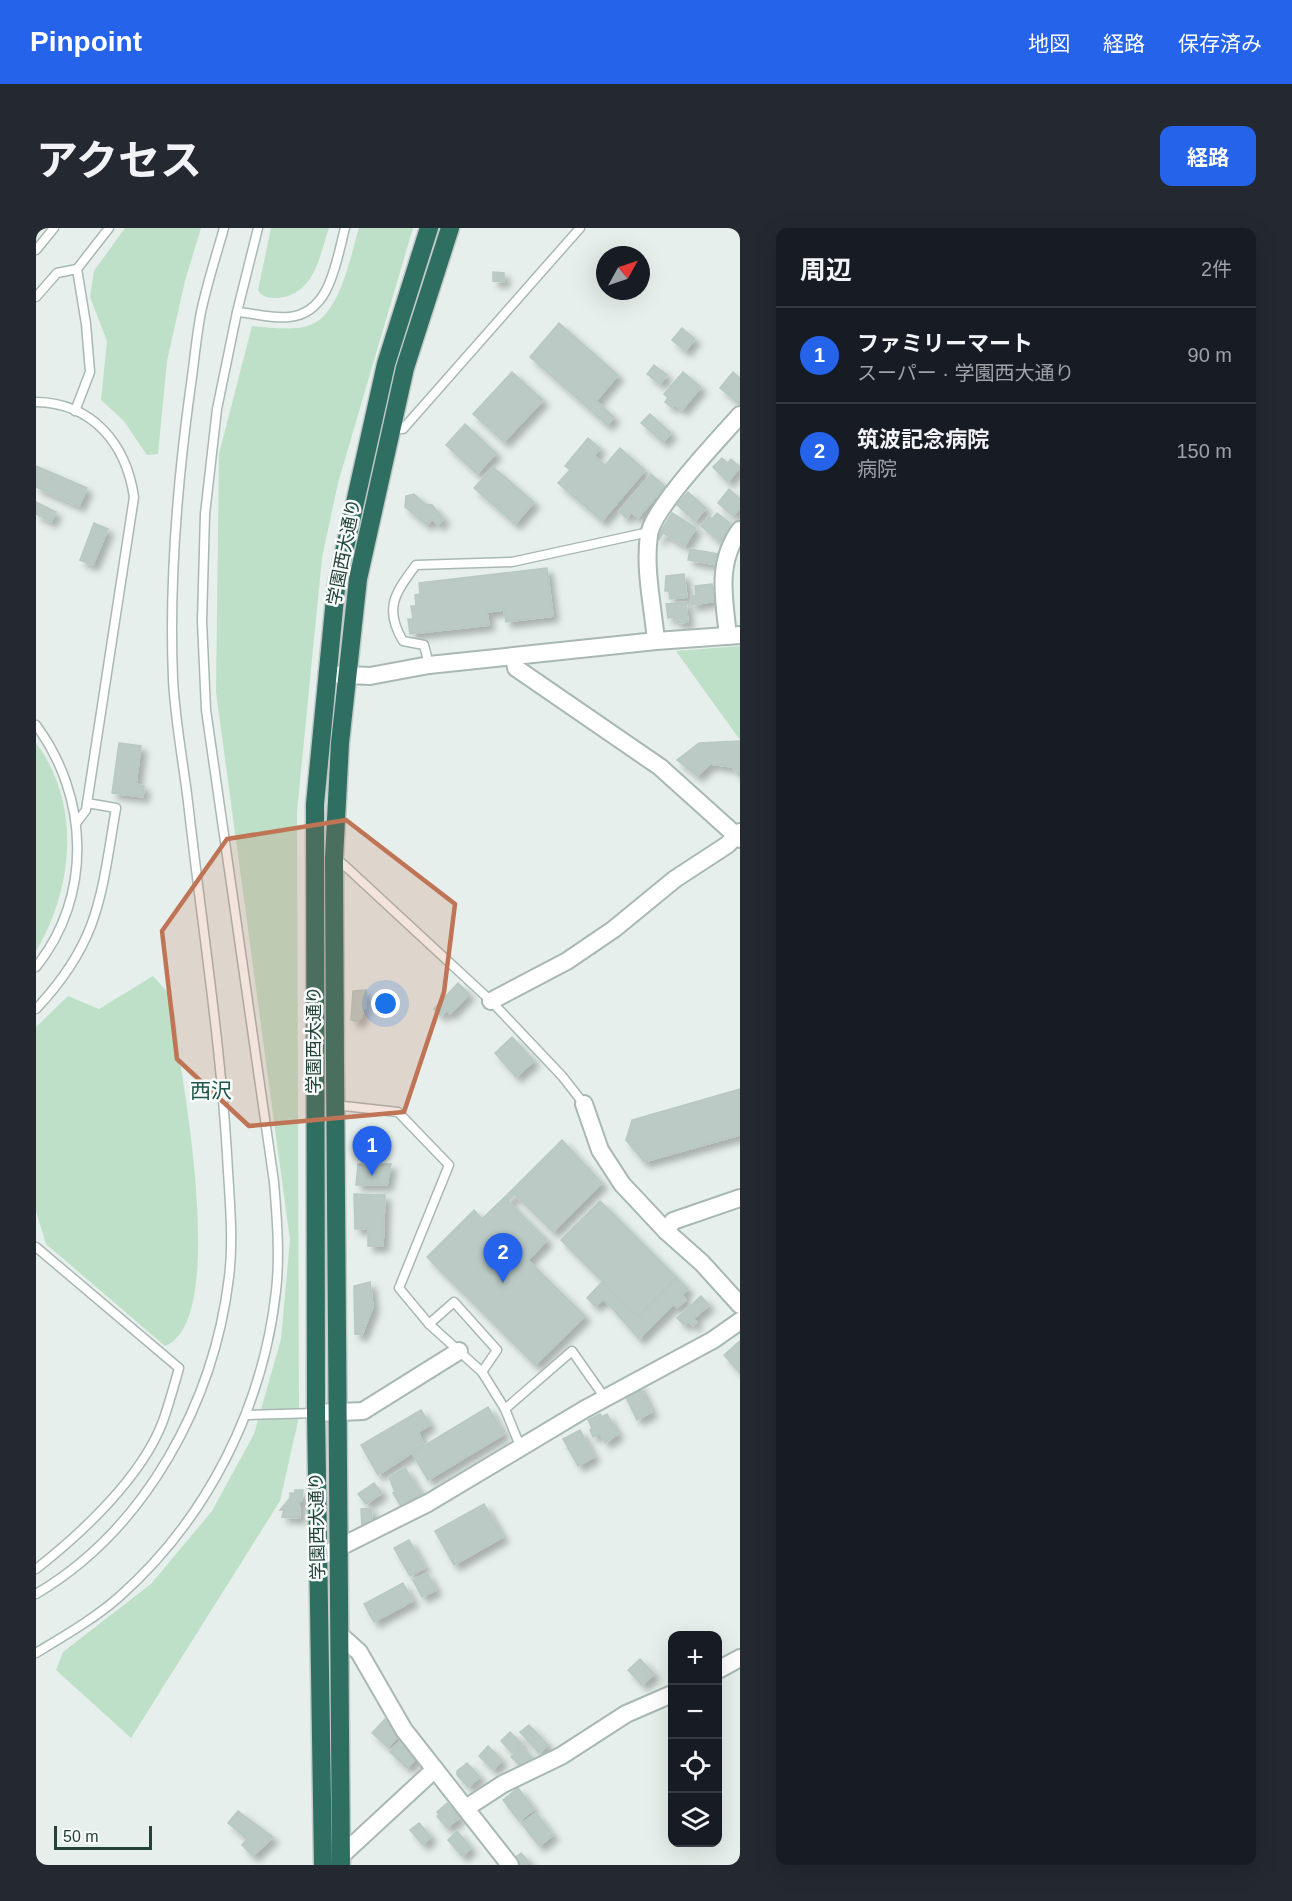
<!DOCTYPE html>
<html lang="ja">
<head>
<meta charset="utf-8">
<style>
  body { margin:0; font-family:Helvetica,"Noto Sans JP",sans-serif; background:#242831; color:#f1f3f6 }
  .controls { position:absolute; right:18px; bottom:18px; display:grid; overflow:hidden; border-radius:12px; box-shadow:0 6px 24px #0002 }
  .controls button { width:54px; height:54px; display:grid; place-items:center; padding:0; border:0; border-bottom:2px solid #363941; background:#171b24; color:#f1f3f6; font:30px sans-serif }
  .compass { position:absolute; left:560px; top:18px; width:54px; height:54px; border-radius:50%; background:#171b24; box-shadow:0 6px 24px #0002; rotate:50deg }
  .scale { position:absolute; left:18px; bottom:15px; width:98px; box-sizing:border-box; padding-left:6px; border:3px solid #24423a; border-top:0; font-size:16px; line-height:21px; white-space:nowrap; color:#24423a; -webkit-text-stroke:4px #f7fbf9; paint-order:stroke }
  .you { position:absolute; left:350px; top:776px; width:21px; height:21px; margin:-15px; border:4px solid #fff; border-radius:50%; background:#1a73e8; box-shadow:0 0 0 9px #1a73e833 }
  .badge { display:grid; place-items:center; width:39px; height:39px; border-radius:50%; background:#2563eb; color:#fff; font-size:20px; font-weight:700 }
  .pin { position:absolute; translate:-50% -50px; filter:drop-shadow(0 2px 3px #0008) }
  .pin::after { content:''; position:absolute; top:32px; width:21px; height:18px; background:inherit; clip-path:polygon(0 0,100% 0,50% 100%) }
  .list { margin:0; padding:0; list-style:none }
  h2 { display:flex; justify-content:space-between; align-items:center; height:78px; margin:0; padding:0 24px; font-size:26px }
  h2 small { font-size:20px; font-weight:400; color:#9ea1a6 }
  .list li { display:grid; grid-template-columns:39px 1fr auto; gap:18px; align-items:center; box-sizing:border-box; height:96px; padding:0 24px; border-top:2px solid #363941 }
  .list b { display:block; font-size:22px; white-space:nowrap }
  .list p { margin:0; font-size:20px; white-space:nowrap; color:#9ea1a6 }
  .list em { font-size:20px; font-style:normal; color:#9ea1a6 }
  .icon { flex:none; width:33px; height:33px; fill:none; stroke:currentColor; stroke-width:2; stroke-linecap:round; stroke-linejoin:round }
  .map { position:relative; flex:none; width:704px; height:1637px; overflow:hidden; border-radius:12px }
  header { display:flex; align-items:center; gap:36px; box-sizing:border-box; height:84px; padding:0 30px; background:#2563eb; color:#fff }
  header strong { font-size:28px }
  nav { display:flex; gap:33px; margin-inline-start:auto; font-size:21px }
  .intro { display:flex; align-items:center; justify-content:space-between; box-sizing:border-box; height:144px; padding:0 36px }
  h1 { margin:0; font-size:42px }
  .button { padding:15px 27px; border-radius:12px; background:#2563eb; color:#fff; font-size:21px; font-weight:700 }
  main { display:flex; gap:36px; padding:0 36px }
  aside { flex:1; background:#171b24; border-radius:12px; box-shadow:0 6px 24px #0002 }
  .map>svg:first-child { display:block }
</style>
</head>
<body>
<header>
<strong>Pinpoint</strong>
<nav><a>地図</a><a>経路</a><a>保存済み</a></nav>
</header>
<div class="intro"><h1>アクセス</h1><a class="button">経路</a></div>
<main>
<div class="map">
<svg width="704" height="1637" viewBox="0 0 704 1637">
  <defs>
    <filter id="shadow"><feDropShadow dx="5.5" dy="5.5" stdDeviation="3" flood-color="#0004"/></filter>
  </defs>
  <rect width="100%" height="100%" fill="#e6efeb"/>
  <g fill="#bfe0c8">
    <path d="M 89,0 L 165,0 L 149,53 L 131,133 L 122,226 L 111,227 L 87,192 L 65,172 L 71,113 L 54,69 L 58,43 Z"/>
    <path d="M 235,0 L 293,0 C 283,29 279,66 242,70 C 233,70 227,70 222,62 Z"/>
    <path d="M 323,0 L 377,0 L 302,255 L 286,330 L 261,584 L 263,1189 L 244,1273 L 95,1510 L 20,1442 L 27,1424 L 115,1356 L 176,1283 L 218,1206 L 245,1111 L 254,1012 L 180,464 L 183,226 L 216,98 C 233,99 254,103 271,98 C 304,90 314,28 323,0 Z"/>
    <path d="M 704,418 L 704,512 L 640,423 Z"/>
    <path d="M 0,515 C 46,577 37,661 0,723 Z"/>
    <path d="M 117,748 C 122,754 131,762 134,769 C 141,785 141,816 144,833 C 152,884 188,1096 129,1118 L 10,1016 L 0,983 L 0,799 L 32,768 L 63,781 Z"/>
  </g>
  <g fill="#bbcac4" stroke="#b8c9c2" stroke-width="1.5" filter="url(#shadow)">
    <path d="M 457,44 L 468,45 L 468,54 L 457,53 Z"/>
    <path d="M 523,95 L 582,147 L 560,173 L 578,189 L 571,197 L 494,129 Z"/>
    <path d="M 646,100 L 659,111 L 649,123 L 636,112 Z"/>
    <path d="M 618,137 L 631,147 L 624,156 L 611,146 Z"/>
    <path d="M 476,144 L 507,172 L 468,214 L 437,186 Z"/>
    <path d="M 647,144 L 665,159 L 646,182 L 638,176 L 635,179 L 629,174 L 632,170 L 628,166 Z"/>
    <path d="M 697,144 L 704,150 L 704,170 L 701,174 L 684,160 Z"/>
    <path d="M 614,186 L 635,205 L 627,214 L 605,195 Z"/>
    <path d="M 429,196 L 460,225 L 441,246 L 410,217 Z"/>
    <path d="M 552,210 L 564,220 L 558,228 L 569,237 L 584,220 L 609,242 L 566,293 L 522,255 L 534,242 L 529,238 Z"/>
    <path d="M 686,230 L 692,235 L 695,231 L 704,239 L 692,254 L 677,239 Z"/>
    <path d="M 0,238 L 51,260 L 43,278 L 0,259 Z"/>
    <path d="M 457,239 L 498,274 L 479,296 L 438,260 Z"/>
    <path d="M 615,246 L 629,258 L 602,290 L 595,284 L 590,290 L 583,284 Z"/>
    <path d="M 693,261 L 704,271 L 704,280 L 697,288 L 682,275 Z"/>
    <path d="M 652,264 L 670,280 L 659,293 L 641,277 Z"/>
    <path d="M 378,266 L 389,276 L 396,277 L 408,291 L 402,297 L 396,291 L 391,297 L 369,279 L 370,268 Z"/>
    <path d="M 0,274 L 20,284 L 15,294 L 0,286 Z"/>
    <path d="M 636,285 L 660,300 L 649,318 L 627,305 L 623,312 L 621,310 Z"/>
    <path d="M 681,285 L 694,295 L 692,299 L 694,301 L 684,314 L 665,298 L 673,288 L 676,291 Z"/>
    <path d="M 58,295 L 72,301 L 57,337 L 44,332 Z"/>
    <path d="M 654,321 L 683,326 L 681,337 L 652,332 Z"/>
    <path d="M 511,340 L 517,388 L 470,394 L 468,382 L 451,384 L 453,397 L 374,406 L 372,391 L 377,391 L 375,378 L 380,378 L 379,367 L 384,366 L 383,355 Z"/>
    <path d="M 648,346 L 651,369 L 634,371 L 633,363 L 629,363 L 630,348 Z"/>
    <path d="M 676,356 L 680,373 L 655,377 L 655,368 L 660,367 L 659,358 Z"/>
    <path d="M 650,374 L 652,394 L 641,395 L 640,389 L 632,390 L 630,376 Z"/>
    <path d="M 704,513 L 704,548 L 696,539 L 674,536 L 661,548 L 641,532 L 663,515 Z"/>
    <path d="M 83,515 L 105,518 L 100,556 L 108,558 L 107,569 L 76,565 Z"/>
    <path d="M 422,755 L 433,766 L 414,786 L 410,782 L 405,788 L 398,781 Z"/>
    <path d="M 330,762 L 330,780 L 327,781 L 326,789 L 321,794 L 315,792 L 317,763 Z"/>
    <path d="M 476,809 L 498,833 L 480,849 L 459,825 Z"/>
    <path d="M 704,861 L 704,907 L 608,934 L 590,912 L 596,892 Z"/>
    <path d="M 526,912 L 566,955 L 517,1004 L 475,963 Z"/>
    <path d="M 322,936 L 355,936 L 351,957 L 320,957 Z"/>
    <path d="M 475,963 L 479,966 L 472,973 L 511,1012 L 492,1032 L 549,1088 L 499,1137 L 391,1029 L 438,982 L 446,991 Z"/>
    <path d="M 318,966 L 349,967 L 347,1018 L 332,1018 L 332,1001 L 319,1001 Z"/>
    <path d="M 564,973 L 641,1050 L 602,1089 L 525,1012 Z"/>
    <path d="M 641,1050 L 652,1061 L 646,1067 L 650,1072 L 641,1080 L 638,1076 L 603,1111 L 568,1071 L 559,1078 L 551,1070 L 566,1054 L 602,1089 Z"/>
    <path d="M 334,1054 L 337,1079 L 326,1107 L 319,1106 L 318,1058 Z"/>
    <path d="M 665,1068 L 673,1077 L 657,1091 L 661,1094 L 657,1098 L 652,1093 L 648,1097 L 641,1090 Z"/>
    <path d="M 704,1113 L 704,1145 L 688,1127 Z"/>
    <path d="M 602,1155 L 616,1184 L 601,1192 L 587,1163 Z"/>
    <path d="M 452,1179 L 468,1206 L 392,1252 L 376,1225 Z"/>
    <path d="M 385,1182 L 394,1197 L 382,1204 L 388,1217 L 342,1247 L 325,1217 Z"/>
    <path d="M 564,1186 L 566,1189 L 571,1186 L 582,1206 L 569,1215 L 564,1205 L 557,1209 L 554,1202 L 556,1200 L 552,1192 Z"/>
    <path d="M 544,1202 L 558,1229 L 542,1238 L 527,1211 Z"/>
    <path d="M 369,1240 L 385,1266 L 365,1278 L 357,1265 L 359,1264 L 353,1249 Z"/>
    <path d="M 338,1255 L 346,1265 L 330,1276 L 322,1266 Z"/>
    <path d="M 259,1262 L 267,1262 L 266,1273 L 263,1273 L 264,1290 L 246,1289 L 248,1282 L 244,1282 L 254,1270 L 254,1265 L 259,1265 Z"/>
    <path d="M 448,1276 L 467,1309 L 418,1337 L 399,1303 Z"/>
    <path d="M 335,1280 L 336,1298 L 326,1298 L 325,1281 Z"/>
    <path d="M 373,1312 L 389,1340 L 374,1348 L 358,1320 Z"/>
    <path d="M 391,1345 L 400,1362 L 386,1369 L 377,1352 Z"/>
    <path d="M 367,1355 L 377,1373 L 338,1394 L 328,1376 Z"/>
    <path d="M 604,1431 L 618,1446 L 606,1457 L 592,1442 Z"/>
    <path d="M 349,1491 L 364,1506 L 352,1519 L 336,1505 Z"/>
    <path d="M 493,1497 L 512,1517 L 503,1525 L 484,1504 Z"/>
    <path d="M 474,1504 L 486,1516 L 476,1525 L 465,1513 Z"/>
    <path d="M 364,1513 L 382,1529 L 371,1540 L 354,1524 Z"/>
    <path d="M 452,1518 L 466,1532 L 457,1542 L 443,1528 Z"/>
    <path d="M 485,1519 L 496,1530 L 486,1539 L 475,1529 Z"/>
    <path d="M 431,1535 L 444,1549 L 432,1559 L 421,1547 L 421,1543 Z"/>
    <path d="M 482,1560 L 498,1581 L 483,1593 L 467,1572 Z"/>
    <path d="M 411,1575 L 424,1589 L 411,1600 L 401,1588 L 403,1586 L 401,1584 Z"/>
    <path d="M 202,1583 L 237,1609 L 217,1628 L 206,1617 L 211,1611 L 192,1595 Z"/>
    <path d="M 500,1585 L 517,1607 L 503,1618 L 486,1596 Z"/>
    <path d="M 383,1595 L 395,1609 L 387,1617 L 374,1602 Z"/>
    <path d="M 421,1603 L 435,1620 L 426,1628 L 412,1612 Z"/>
    <path d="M 485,1625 L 493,1634 L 490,1637 L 479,1637 L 475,1633 Z"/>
  </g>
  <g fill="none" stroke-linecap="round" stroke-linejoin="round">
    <defs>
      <g id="lane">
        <path d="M 0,22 L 18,0"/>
        <path d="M 0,69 L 21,45 L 41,41"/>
        <path d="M 201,84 C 217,85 236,91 253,89 C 295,85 300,33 309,0"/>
        <path d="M 0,174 C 57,175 90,216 98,269 L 50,582 L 41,594"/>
        <path d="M 39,183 L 54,144 L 50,96 L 41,41 L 73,0"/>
        <path d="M 355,200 L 367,201 L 544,0"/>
        <path d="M 393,437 L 388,417 L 367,413 C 347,380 360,364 380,337 L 476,334 L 613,304"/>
        <path d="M 0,497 C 53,569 57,668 0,739"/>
        <path d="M 299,632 L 307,636 L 455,773 L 526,848 L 548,876"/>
        <path d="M 0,781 C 64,713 65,668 80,580 L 51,575"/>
        <path d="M 299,877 L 362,884 L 413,937 L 363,1060 L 393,1096 L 446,1144 L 469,1181"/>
        <path d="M 0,1019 L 143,1140 C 138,1158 133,1176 127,1193 C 106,1249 46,1305 0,1341"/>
        <path d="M 393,1096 L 418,1074 L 461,1122 L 446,1144"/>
        <path d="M 210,1187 L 280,1185"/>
        <path d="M 484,1218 L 469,1181 L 536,1123 L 569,1170"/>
        <path d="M 0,1366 C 110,1301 178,1174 193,1049 C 198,1009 193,967 191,926 C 184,809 165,691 152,574 C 147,533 139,492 137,451 C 133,355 141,258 154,163 C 158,137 160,110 165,84 C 171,56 180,28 188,0"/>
        <path d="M 0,1425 C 28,1408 58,1391 83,1369 C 171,1291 227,1180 240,1063 C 244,1027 241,991 238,954 L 170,482 L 166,393 L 169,286 L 181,181 L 201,84 L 222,0"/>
      </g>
      <g id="street">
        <path d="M 692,408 C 688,370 680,335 704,302"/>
        <path d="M 620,413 C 617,379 608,341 613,307 C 616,281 684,210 704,187"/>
        <path d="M 478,430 L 480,440 L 624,539 L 704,611"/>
        <path d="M 291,446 L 334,448 L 393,437 L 620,413 L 704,407"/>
        <path d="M 455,773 L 531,733 L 578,701 L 639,651 L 691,617 L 704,604"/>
        <path d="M 548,876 L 564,922 L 586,956 L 630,1003 L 666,1035 L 704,1077"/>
        <path d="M 630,1003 L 637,993 L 704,970"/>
        <path d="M 280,1185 L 327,1183 L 423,1123"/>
        <path d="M 284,1329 L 392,1275 L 549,1181 L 677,1112 L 704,1093"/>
        <path d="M 304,1407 L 323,1424 L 368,1502 L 474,1637"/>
        <path d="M 682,1442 L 704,1430"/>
        <path d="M 430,1580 L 467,1556 L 525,1528 L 590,1486 L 636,1466"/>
        <path d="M 305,1628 L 399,1541"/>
      </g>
      <g id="highway">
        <path d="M 287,1637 L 280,1185 L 279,576 L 300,360 L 350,136 L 393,0"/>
        <path d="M 305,1637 L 299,834 L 298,631 L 304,515 L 322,351 L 369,140 L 414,0"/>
      </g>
    </defs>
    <use href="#lane" stroke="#a8b8b2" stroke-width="11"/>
    <use href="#street" stroke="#a8b8b2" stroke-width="20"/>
    <use href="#highway" stroke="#c2cac8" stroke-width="21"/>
    <use href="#lane" stroke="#fff" stroke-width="8"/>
    <use href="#street" stroke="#fff" stroke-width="16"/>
    <use href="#highway" stroke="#2f6f62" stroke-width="18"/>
  </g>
  <path fill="#c07456" fill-opacity="0.2" stroke="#c07456" stroke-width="4.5" stroke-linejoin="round" d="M 310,592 L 419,676 L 408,764 L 368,884 L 213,898 L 141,831 L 126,703 L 191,611 Z"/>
  <g text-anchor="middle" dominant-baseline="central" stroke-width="5" stroke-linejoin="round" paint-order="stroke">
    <g font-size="18" fill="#24423a" stroke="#f7fbf9">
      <text transform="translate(308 324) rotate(-79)">学園西大通り</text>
      <text transform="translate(278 812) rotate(-90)">学園西大通り</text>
      <text transform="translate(281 1298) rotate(-91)">学園西大通り</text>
    </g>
    <g font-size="21" fill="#1f5548" stroke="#f7fbf9">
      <text x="175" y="862">西沢</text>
    </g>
  </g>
</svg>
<div class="controls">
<button>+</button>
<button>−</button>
<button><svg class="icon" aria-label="locate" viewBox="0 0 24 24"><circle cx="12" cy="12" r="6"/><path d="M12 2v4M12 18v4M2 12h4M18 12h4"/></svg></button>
<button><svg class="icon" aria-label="layers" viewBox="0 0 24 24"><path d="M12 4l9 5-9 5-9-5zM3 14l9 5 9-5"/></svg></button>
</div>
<svg class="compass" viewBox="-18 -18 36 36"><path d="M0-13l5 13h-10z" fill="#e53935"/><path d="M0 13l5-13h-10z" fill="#9ea1a6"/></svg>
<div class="scale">50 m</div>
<div class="you"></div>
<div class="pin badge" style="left:336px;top:948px">1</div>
<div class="pin badge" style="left:467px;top:1055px">2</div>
</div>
<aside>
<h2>周辺<small>2件</small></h2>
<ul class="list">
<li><span class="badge">1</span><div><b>ファミリーマート</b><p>スーパー · 学園西大通り</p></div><em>90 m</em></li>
<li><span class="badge">2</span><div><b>筑波記念病院</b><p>病院</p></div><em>150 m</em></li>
</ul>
</aside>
</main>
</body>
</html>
